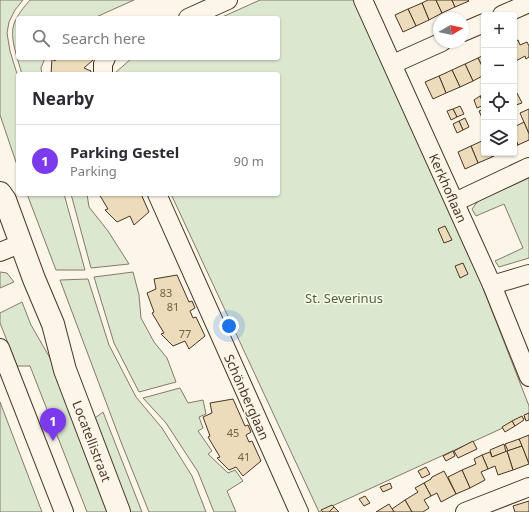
<!DOCTYPE html>
<html lang="en">
<head>
<meta charset="utf-8">
<style>
  body { margin:0; font-family:"Noto Sans",sans-serif; background:#f2f2f3; color:#2b2b33 }
  .controls { position:absolute; right:12px; top:12px; display:grid; overflow:hidden; border-radius:4px; box-shadow:0 1px 3px #0004 }
  .controls button { width:36px; height:36px; display:grid; place-items:center; padding:0; border:0; border-bottom:1px solid #e1e1e2; background:#fff; color:#2b2b33; font:20px sans-serif }
  .compass { position:absolute; left:433px; top:12px; width:36px; height:36px; border-radius:50%; background:#fff; box-shadow:0 1px 3px #0004; rotate:81deg }
  .you { position:absolute; left:229px; top:326px; width:14px; height:14px; margin:-10px; border:3px solid #fff; border-radius:50%; background:#1a73e8; box-shadow:0 0 0 6px #1a73e833 }
  .badge { display:grid; place-items:center; width:26px; height:26px; border-radius:50%; background:#7c3aed; color:#fff; font-size:13px; font-weight:700 }
  .pin { position:absolute; translate:-50% -33px; filter:drop-shadow(0 1px 2px #0008) }
  .pin::after { content:''; position:absolute; top:21px; width:14px; height:12px; background:inherit; clip-path:polygon(0 0,100% 0,50% 100%) }
  .list { margin:0; padding:0; list-style:none }
  h2 { display:flex; justify-content:space-between; align-items:center; height:52px; margin:0; padding:0 16px; font-size:17px }
  h2 small { font-size:13px; font-weight:400; color:#7c7c81 }
  .list li { display:grid; grid-template-columns:26px 1fr auto; gap:12px; align-items:center; box-sizing:border-box; height:72px; padding:0 16px; border-top:1px solid #e1e1e2 }
  .list b { display:block; font-size:15px; white-space:nowrap }
  .list p { margin:0; font-size:13px; white-space:nowrap; color:#7c7c81 }
  .list em { font-size:13px; font-style:normal; color:#7c7c81 }
  .icon { flex:none; width:22px; height:22px; fill:none; stroke:currentColor; stroke-width:2; stroke-linecap:round; stroke-linejoin:round }
  .map { position:relative; flex:none; width:529px; height:512px; overflow:hidden }
  .search { position:absolute; background:#fff; box-shadow:0 1px 3px #0004; left:16px; top:16px; width:264px; height:44px; display:flex; align-items:center; gap:10px; box-sizing:border-box; padding:0 14px; border-radius:4px; color:#7c7c81; font-size:15px }
  .panel { position:absolute; background:#fff; box-shadow:0 1px 3px #0004; left:16px; top:72px; width:264px; height:124px; border-radius:4px }
  .map>svg:first-child { display:block }
</style>
</head>
<body>
<div class="map">
<svg width="529" height="512" viewBox="0 0 529 512">
  <rect width="100%" height="100%" fill="#fbf6e9"/>
  <g fill="#dce7d0" stroke="#887966">
    <path d="M 0,0 L 23,0 L 15,10 L 9,22 L 7,33 L 10,51 L 18,77 L 18,168 L 0,115 Z"/>
    <path d="M 30,0 L 134,0 L 94,18 L 18,18 L 18,58 L 45,58 L 41,68 L 42,74 L 22,74 C 18,60 9,37 14,24 C 17,15 24,7 30,0 Z"/>
    <path d="M 260,0 L 356,0 L 471,257 L 529,406 L 529,416 L 319,512 L 171,194 L 278,194 L 278,74 L 116,74 L 115,73 L 132,58 L 278,58 L 278,18 L 220,18 Z"/>
    <path d="M 529,178 L 529,258 L 499,267 L 495,261 L 523,248 L 504,204 L 476,216 L 472,209 L 478,201 Z"/>
    <path d="M 27,194 L 64,194 L 85,270 L 56,270 Z"/>
    <path d="M 71,194 L 87,194 L 89,207 L 108,231 L 129,264 L 91,268 Z"/>
    <path d="M 0,272 L 7,273 L 14,282 L 0,288 Z"/>
    <path d="M 133,272 L 139,295 L 141,318 L 154,342 L 167,358 L 176,382 L 139,392 L 114,343 L 94,277 Z"/>
    <path d="M 88,279 L 109,345 L 136,397 L 162,428 L 192,476 L 206,512 L 149,512 L 121,442 L 60,280 Z"/>
    <path d="M 22,302 L 31,325 L 50,358 L 109,512 L 87,512 L 30,366 L 17,366 L 0,323 L 0,313 Z"/>
    <path d="M 180,388 L 188,403 L 203,400 L 206,414 L 199,417 L 203,428 L 198,431 L 212,451 L 208,454 L 228,473 L 235,470 L 243,481 L 227,491 L 236,512 L 214,512 L 198,472 L 166,423 L 143,398 Z"/>
    <path d="M 0,402 L 42,512 L 0,512 Z"/>
    <path d="M 103,412 L 142,512 L 130,512 L 95,418 Z"/>
  </g>
  <g fill="#ecdcbc" stroke="#4a3520">
    <path d="M 428,0 L 436,0 L 442,13 L 429,20 L 422,3 Z"/>
    <path d="M 436,0 L 452,0 L 455,7 L 442,13 Z"/>
    <path d="M 452,0 L 468,0 L 469,1 L 455,7 Z"/>
    <path d="M 422,3 L 429,20 L 416,26 L 408,9 Z"/>
    <path d="M 408,9 L 416,26 L 403,32 L 395,15 Z"/>
    <path d="M 518,40 L 520,45 L 527,42 L 529,46 L 529,57 L 526,59 L 525,56 L 514,62 L 514,42 Z"/>
    <path d="M 484,55 L 484,70 L 478,58 Z"/>
    <path d="M 56,58 L 91,58 L 93,60 L 84,68 L 91,71 L 90,74 L 51,74 L 52,59 L 55,61 Z"/>
    <path d="M 478,58 L 484,70 L 484,75 L 473,81 L 465,64 Z"/>
    <path d="M 465,64 L 473,81 L 460,87 L 452,70 Z"/>
    <path d="M 452,70 L 460,87 L 446,93 L 439,76 Z"/>
    <path d="M 439,76 L 446,93 L 433,99 L 425,82 Z"/>
    <path d="M 517,93 L 522,103 L 516,105 L 514,101 L 514,95 Z"/>
    <path d="M 484,95 L 484,105 L 480,96 Z"/>
    <path d="M 480,96 L 484,105 L 477,108 L 474,100 Z"/>
    <path d="M 460,106 L 464,114 L 457,117 L 453,109 Z"/>
    <path d="M 453,109 L 457,117 L 451,120 L 447,111 Z"/>
    <path d="M 484,109 L 484,120 L 483,120 L 479,111 Z"/>
    <path d="M 529,109 L 529,134 L 520,113 Z"/>
    <path d="M 465,118 L 469,127 L 463,130 L 459,121 Z"/>
    <path d="M 459,121 L 463,130 L 457,133 L 453,124 Z"/>
    <path d="M 524,122 L 529,134 L 529,140 L 518,145 L 514,136 L 514,127 Z"/>
    <path d="M 514,136 L 518,145 L 514,146 Z"/>
    <path d="M 484,140 L 484,153 L 490,153 L 492,157 L 478,163 L 471,146 Z"/>
    <path d="M 471,146 L 478,163 L 465,169 L 458,152 Z"/>
    <path d="M 490,153 L 500,153 L 492,157 Z"/>
    <path d="M 99,194 L 141,194 L 149,212 L 134,225 L 130,216 L 117,222 L 105,210 L 108,209 Z"/>
    <path d="M 445,226 L 452,240 L 444,243 L 438,229 Z"/>
    <path d="M 463,263 L 468,274 L 460,278 L 455,266 Z"/>
    <path d="M 177,275 L 189,302 L 192,301 L 195,308 L 190,311 L 193,318 L 196,317 L 205,336 L 189,349 L 185,341 L 173,346 L 161,334 L 164,333 L 152,313 L 154,312 L 147,293 L 156,289 L 154,279 Z"/>
    <path d="M 233,399 L 245,426 L 248,425 L 251,432 L 246,435 L 249,442 L 252,441 L 261,461 L 243,476 L 236,467 L 229,470 L 217,458 L 220,457 L 208,437 L 210,436 L 203,417 L 212,413 L 210,403 Z"/>
    <path d="M 529,413 L 529,420 L 526,421 L 524,415 Z"/>
    <path d="M 522,416 L 524,420 L 515,426 L 512,421 Z"/>
    <path d="M 512,421 L 515,426 L 505,432 L 502,427 Z"/>
    <path d="M 529,435 L 529,464 L 519,439 Z"/>
    <path d="M 519,439 L 522,446 L 508,451 L 505,444 Z"/>
    <path d="M 473,441 L 477,449 L 458,458 L 454,451 Z"/>
    <path d="M 504,444 L 506,452 L 492,457 L 490,450 Z"/>
    <path d="M 522,446 L 529,464 L 513,470 L 507,451 Z"/>
    <path d="M 453,451 L 455,456 L 446,461 L 443,456 Z"/>
    <path d="M 507,451 L 513,470 L 498,475 L 495,466 L 488,469 L 482,455 L 490,452 L 492,457 Z"/>
    <path d="M 482,455 L 488,469 L 481,472 L 485,480 L 470,488 L 462,470 L 476,464 L 474,459 Z"/>
    <path d="M 426,467 L 430,474 L 422,478 L 418,471 Z"/>
    <path d="M 462,470 L 470,488 L 456,494 L 448,477 Z"/>
    <path d="M 444,471 L 456,494 L 441,502 L 437,493 L 431,496 L 424,483 L 431,479 L 432,477 Z"/>
    <path d="M 390,483 L 392,488 L 383,492 L 380,487 Z"/>
    <path d="M 424,483 L 431,496 L 424,500 L 429,508 L 423,512 L 412,512 L 405,500 L 418,492 L 415,488 Z"/>
    <path d="M 365,496 L 370,503 L 364,506 L 359,499 Z"/>
    <path d="M 405,500 L 412,512 L 394,512 L 392,509 Z"/>
    <path d="M 529,501 L 529,512 L 515,512 L 513,506 Z"/>
    <path d="M 389,504 L 394,512 L 376,512 Z"/>
    <path d="M 332,505 L 334,507 L 329,512 L 323,512 L 321,510 Z"/>
    <path d="M 334,507 L 339,512 L 329,512 Z"/>
  </g>
  <g fill="none" stroke-linecap="round" stroke-linejoin="round">
    <defs>
      <g id="minor">
        <path d="M 363,0 L 492,285 L 529,377"/>
        <path d="M 502,15 L 529,3"/>
        <path d="M 188,18 L 228,0"/>
        <path d="M 463,32 L 484,23"/>
        <path d="M 393,64 L 442,42"/>
        <path d="M 103,74 L 103,64 L 106,58"/>
        <path d="M 157,194 L 299,512"/>
        <path d="M 455,202 L 529,167"/>
        <path d="M 0,252 L 22,243"/>
        <path d="M 492,285 L 529,274"/>
        <path d="M 0,348 L 64,512"/>
        <path d="M 465,512 L 529,487"/>
      </g>
      <path id="major" d="M 0,193 L 5,200 L 34,279 L 53,324 L 65,370 L 119,512"/>
    </defs>
    <use href="#minor" stroke="#4a3520" stroke-width="20"/>
    <use href="#major" stroke="#4a3520" stroke-width="24"/>
    <use href="#minor" stroke="#fbf6e9" stroke-width="18"/>
    <use href="#major" stroke="#fbf6e9" stroke-width="22"/>
  </g>
  <g text-anchor="middle" dominant-baseline="central" stroke-width="3" stroke-linejoin="round" paint-order="stroke">
    <g font-size="11" fill="#725f47">
      <text x="166" y="292">83</text>
      <text x="173" y="306">81</text>
      <text x="185" y="333">77</text>
      <text x="233" y="432">45</text>
      <text x="244" y="456">41</text>
    </g>
    <g font-size="13" fill="#4a3520" stroke="#fbf6e9">
      <text transform="translate(448 188) rotate(66)">Kerkhoflaan</text>
      <text transform="translate(247 397) rotate(66)">Schönberglaan</text>
      <text transform="translate(92 441) rotate(69)">Locatellistraat</text>
    </g>
    <g font-size="13" fill="#436837" stroke="#fbf6e9">
      <text x="344" y="298">St. Severinus</text>
    </g>
  </g>
</svg>
<div class="controls">
<button>+</button>
<button>−</button>
<button><svg class="icon" aria-label="locate" viewBox="0 0 24 24"><circle cx="12" cy="12" r="6"/><path d="M12 2v4M12 18v4M2 12h4M18 12h4"/></svg></button>
<button><svg class="icon" aria-label="layers" viewBox="0 0 24 24"><path d="M12 4l9 5-9 5-9-5zM3 14l9 5 9-5"/></svg></button>
</div>
<svg class="compass" viewBox="-18 -18 36 36"><path d="M0-13l5 13h-10z" fill="#e53935"/><path d="M0 13l5-13h-10z" fill="#7c7c81"/></svg>
<div class="you"></div>
<div class="pin badge" style="left:53px;top:441px">1</div>
<div class="search"><svg class="icon" aria-label="search" viewBox="0 0 24 24"><circle cx="10" cy="10" r="6"/><path d="M15 15l6 6"/></svg>Search here</div>
<section class="panel">
<h2>Nearby<small></small></h2>
<ul class="list">
<li><span class="badge">1</span><div><b>Parking Gestel</b><p>Parking</p></div><em>90 m</em></li>
</ul>
</section>
</div>
</body>
</html>
